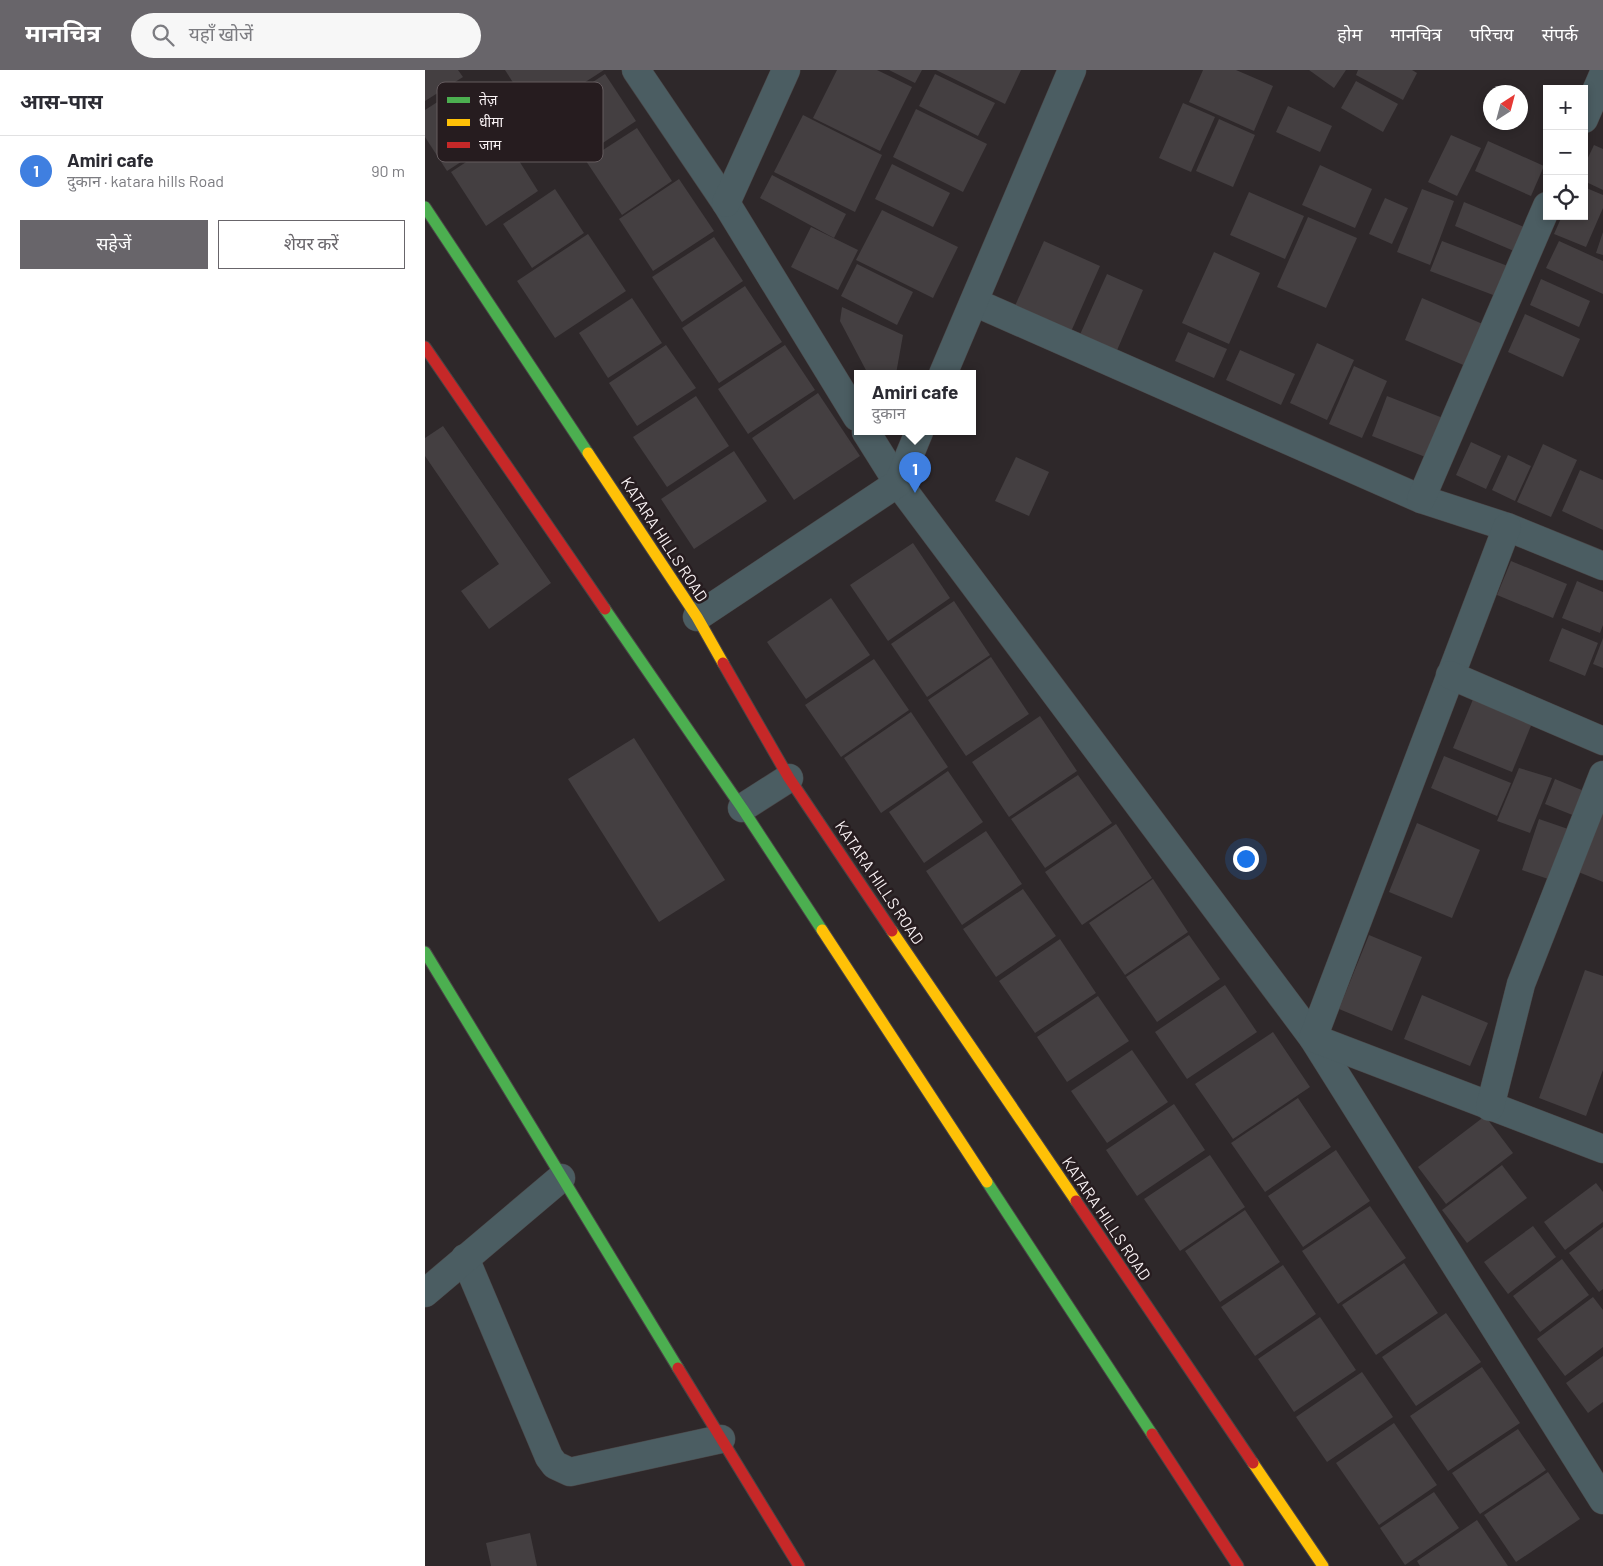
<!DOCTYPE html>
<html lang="hi">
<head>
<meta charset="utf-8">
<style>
  body { margin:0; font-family:Barlow,"Noto Sans Devanagari",sans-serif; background:#f7f7f7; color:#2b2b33 }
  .controls { position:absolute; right:15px; top:15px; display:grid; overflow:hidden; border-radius:0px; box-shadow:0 2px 8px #0003 }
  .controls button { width:45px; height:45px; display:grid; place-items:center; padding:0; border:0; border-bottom:1px solid #e1e1e2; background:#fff; color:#2b2b33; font:25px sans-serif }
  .compass { position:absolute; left:1058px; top:15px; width:45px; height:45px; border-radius:50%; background:#fff; box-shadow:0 2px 8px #0003; rotate:36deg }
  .you { position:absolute; left:820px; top:788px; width:18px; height:18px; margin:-12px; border:4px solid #fff; border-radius:50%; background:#1a73e8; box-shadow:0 0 0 8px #1a73e833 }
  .badge { display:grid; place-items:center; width:32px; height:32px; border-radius:50%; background:#68656a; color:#fff; font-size:16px; font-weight:700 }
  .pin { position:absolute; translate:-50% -41px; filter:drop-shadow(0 1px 2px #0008) }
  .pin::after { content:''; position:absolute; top:26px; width:18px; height:15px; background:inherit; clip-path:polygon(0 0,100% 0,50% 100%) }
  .popup { position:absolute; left:429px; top:300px; width:122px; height:65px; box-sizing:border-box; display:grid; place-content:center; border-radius:0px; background:#fff; filter:drop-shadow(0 1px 4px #0005); font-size:16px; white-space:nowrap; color:#7c7c81 }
  .popup b { font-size:19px; color:#2b2b33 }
  .popup::after { content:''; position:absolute; left:50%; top:100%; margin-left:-10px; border:10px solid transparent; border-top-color:#fff }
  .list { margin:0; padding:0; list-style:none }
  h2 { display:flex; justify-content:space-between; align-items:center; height:65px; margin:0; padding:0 20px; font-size:21px }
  h2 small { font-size:16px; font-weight:400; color:#7c7c81 }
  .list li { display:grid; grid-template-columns:32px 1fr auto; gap:15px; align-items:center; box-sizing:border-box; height:70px; padding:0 20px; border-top:1px solid #e1e1e2 }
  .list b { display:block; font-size:19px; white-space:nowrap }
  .list p { margin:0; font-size:16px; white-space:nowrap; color:#7c7c81 }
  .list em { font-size:16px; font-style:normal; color:#7c7c81 }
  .actions { display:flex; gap:10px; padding:15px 20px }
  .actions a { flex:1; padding:11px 0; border:1px solid #68656a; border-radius:0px; text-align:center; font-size:18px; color:#68656a }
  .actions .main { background:#68656a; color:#fff }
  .icon { flex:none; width:28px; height:28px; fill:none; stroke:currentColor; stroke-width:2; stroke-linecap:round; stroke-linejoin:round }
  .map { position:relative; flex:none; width:1178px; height:1496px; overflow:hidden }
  header { display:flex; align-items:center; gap:30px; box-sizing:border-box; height:70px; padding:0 25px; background:#68656a; color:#fff }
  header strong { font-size:24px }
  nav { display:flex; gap:28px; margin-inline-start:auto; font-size:18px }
  .search { width:350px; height:45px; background:#f7f7f7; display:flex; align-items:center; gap:12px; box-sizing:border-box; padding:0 18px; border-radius:28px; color:#7c7c81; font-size:19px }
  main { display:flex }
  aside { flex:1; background:#fff }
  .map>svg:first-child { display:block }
</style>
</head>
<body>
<header>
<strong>मानचित्र</strong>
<div class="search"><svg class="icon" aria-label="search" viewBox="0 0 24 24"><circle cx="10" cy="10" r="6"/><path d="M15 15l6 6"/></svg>यहाँ खोजें</div>
<nav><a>होम</a><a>मानचित्र</a><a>परिचय</a><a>संपर्क</a></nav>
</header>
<main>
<aside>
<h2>आस-पास<small></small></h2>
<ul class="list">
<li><span class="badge" style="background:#3f7fe0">1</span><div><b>Amiri cafe</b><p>दुकान · katara hills Road</p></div><em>90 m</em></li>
</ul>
<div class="actions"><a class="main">सहेजें</a><a>शेयर करें</a></div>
</aside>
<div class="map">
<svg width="1178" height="1496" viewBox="0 0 1178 1496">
  <rect width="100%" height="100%" fill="#2e282a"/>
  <g fill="#443f41">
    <path d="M 0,0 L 33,0 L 38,7 L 0,31 Z"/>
    <path d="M 80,0 L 179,0 L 109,45 Z"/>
    <path d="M 412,0 L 452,0 L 487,17 L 455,81 L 388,48 Z"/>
    <path d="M 464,0 L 497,0 L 490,13 Z"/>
    <path d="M 511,0 L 596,0 L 580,34 Z"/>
    <path d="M 778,0 L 811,0 L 848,16 L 829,61 L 764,32 Z"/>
    <path d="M 884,0 L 921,0 L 909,18 Z"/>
    <path d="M 933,0 L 987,0 L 992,3 L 978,30 L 931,5 Z"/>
    <path d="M 180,4 L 211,51 L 149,92 L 118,45 Z"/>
    <path d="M 510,4 L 570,33 L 553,66 L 494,36 Z"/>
    <path d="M 931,11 L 973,34 L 958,62 L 916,38 Z"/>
    <path d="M 42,13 L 76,66 L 22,101 L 0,67 L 0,40 Z"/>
    <path d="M 758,33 L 790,47 L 766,102 L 734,88 Z"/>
    <path d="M 863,36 L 907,56 L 895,82 L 851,62 Z"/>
    <path d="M 491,39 L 562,74 L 538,122 L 468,87 Z"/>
    <path d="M 378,45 L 457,85 L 430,142 L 349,102 Z"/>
    <path d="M 794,49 L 830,65 L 808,117 L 771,101 Z"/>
    <path d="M 212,58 L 247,111 L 197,145 L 161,91 Z"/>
    <path d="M 1026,65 L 1056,78 L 1032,126 L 1003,112 Z"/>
    <path d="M 79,67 L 113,121 L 61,156 L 26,102 Z"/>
    <path d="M 1063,71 L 1119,96 L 1106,126 L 1050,101 Z"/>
    <path d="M 1169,75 L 1178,79 L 1178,120 L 1159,111 L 1159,96 Z"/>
    <path d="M 467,94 L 525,123 L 508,157 L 450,129 Z"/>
    <path d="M 895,95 L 947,119 L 930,158 L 877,135 Z"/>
    <path d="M 347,105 L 421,144 L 409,168 L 335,128 Z"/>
    <path d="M 254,109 L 289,161 L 228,201 L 194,149 Z"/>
    <path d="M 1159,117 L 1178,125 L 1178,138 L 1161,177 L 1129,164 L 1137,146 L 1159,146 Z"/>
    <path d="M 130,119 L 159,163 L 107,198 L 78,154 Z"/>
    <path d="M 997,119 L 1029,131 L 1005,195 L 972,182 Z"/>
    <path d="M 824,122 L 879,146 L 860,189 L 805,165 Z"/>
    <path d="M 960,128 L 983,138 L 967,174 L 944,164 Z"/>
    <path d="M 1039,132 L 1099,157 L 1089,181 L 1030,156 Z"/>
    <path d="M 457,140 L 533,177 L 508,228 L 431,190 Z"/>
    <path d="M 883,147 L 932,168 L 901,238 L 852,217 Z"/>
    <path d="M 386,157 L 433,180 L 413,220 L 366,197 Z"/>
    <path d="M 1178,162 L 1178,185 L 1171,183 Z"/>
    <path d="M 163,164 L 201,221 L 130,268 L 92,211 Z"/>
    <path d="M 289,167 L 318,211 L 257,252 L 227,207 Z"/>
    <path d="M 619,171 L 675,196 L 645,264 L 589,238 Z"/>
    <path d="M 1017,171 L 1088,198 L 1076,228 L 1005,201 Z"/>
    <path d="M 1134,171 L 1178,191 L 1178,224 L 1121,198 Z"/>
    <path d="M 789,182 L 835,203 L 804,274 L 757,253 Z"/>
    <path d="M 432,194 L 488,222 L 472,255 L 416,226 Z"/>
    <path d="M 682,204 L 718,220 L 690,285 L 653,269 Z"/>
    <path d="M 1116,209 L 1165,231 L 1154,257 L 1105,235 Z"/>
    <path d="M 320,216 L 357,272 L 294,313 L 257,258 Z"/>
    <path d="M 207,228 L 237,273 L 183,308 L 154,263 Z"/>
    <path d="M 997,228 L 1060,255 L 1043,297 L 980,270 Z"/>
    <path d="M 417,237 L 478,265 L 471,304 L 443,304 L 415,251 Z"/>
    <path d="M 1100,244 L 1155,269 L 1138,307 L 1083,282 Z"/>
    <path d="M 763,262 L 802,279 L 789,308 L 750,291 Z"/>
    <path d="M 892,273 L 929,290 L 902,350 L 865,333 Z"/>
    <path d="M 241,275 L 271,318 L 212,356 L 184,313 Z"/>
    <path d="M 360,275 L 390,320 L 323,364 L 293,319 Z"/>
    <path d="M 815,280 L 870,304 L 856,335 L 801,310 Z"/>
    <path d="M 929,296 L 962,311 L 937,368 L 904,354 Z"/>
    <path d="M 393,323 L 435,386 L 369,430 L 327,368 Z"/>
    <path d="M 271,326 L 304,376 L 242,417 L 208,367 Z"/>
    <path d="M 962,326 L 1023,350 L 1008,390 L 947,366 Z"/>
    <path d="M 18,356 L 126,513 L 64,559 L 36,521 L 74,494 L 0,386 L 0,368 Z"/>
    <path d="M 1046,372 L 1076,386 L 1061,419 L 1031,405 Z"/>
    <path d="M 1118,374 L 1152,390 L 1126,447 L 1092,432 Z"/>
    <path d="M 309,381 L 342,431 L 269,479 L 236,429 Z"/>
    <path d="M 1083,385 L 1106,396 L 1090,431 L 1067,420 Z"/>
    <path d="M 591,387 L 624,402 L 604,446 L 570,431 Z"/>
    <path d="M 1155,400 L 1178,410 L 1178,460 L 1137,441 Z"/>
    <path d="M 488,473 L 525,528 L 463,571 L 425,515 Z"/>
    <path d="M 1086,491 L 1142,514 L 1128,548 L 1072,525 Z"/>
    <path d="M 1152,511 L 1178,522 L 1178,555 L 1175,563 L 1137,548 Z"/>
    <path d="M 406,528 L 445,585 L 381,629 L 342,572 Z"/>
    <path d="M 529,531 L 565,585 L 502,627 L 466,574 Z"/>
    <path d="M 1137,558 L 1173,573 L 1160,606 L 1124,591 Z"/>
    <path d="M 1178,568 L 1178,598 L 1168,594 Z"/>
    <path d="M 566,587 L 604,644 L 541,686 L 503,630 Z"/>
    <path d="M 449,589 L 484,640 L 416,687 L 380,635 Z"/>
    <path d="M 1051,622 L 1110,646 L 1087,702 L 1028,678 Z"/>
    <path d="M 486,642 L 523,697 L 456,743 L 419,688 Z"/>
    <path d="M 615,646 L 652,701 L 584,747 L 547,692 Z"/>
    <path d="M 209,668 L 300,810 L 234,852 L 143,709 Z"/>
    <path d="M 1019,686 L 1086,713 L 1072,746 L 1006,718 Z"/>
    <path d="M 1094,698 L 1127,708 L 1105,763 L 1072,751 Z"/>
    <path d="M 523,701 L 558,752 L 499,793 L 464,742 Z"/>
    <path d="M 653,705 L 687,753 L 620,798 L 586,749 Z"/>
    <path d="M 1130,709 L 1164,723 L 1155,748 L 1120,734 Z"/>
    <path d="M 1170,741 L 1178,744 L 1178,812 L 1146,799 Z"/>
    <path d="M 1114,749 L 1146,760 L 1129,811 L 1097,800 Z"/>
    <path d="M 992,753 L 1055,780 L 1027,848 L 964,822 Z"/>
    <path d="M 691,754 L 727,808 L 657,855 L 620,802 Z"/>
    <path d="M 561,761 L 597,814 L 537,855 L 501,801 Z"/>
    <path d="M 728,809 L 763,862 L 700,905 L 664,853 Z"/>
    <path d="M 598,819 L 631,866 L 571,907 L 538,859 Z"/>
    <path d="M 764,865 L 795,909 L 732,952 L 701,907 Z"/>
    <path d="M 944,865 L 997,887 L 967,961 L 914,939 Z"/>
    <path d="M 635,869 L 671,923 L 610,963 L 574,911 Z"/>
    <path d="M 1160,900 L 1178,906 L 1178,1000 L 1161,1046 L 1114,1028 Z"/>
    <path d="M 800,915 L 832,962 L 762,1009 L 730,962 Z"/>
    <path d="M 997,925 L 1063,953 L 1045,996 L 979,969 Z"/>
    <path d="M 673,926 L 704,971 L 642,1012 L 612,967 Z"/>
    <path d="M 848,962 L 885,1017 L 808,1069 L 770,1014 Z"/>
    <path d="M 707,980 L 743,1032 L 682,1073 L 646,1021 Z"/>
    <path d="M 873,1028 L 906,1077 L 840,1122 L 806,1073 Z"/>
    <path d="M 749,1034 L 780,1080 L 712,1126 L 681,1080 Z"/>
    <path d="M 1060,1046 L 1088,1083 L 1021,1134 L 993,1097 Z"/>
    <path d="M 911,1080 L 945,1131 L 878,1177 L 843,1126 Z"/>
    <path d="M 785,1085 L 820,1137 L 755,1181 L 719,1129 Z"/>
    <path d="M 1077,1095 L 1102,1128 L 1042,1173 L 1017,1140 Z"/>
    <path d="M 1171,1113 L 1178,1122 L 1178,1152 L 1140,1180 L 1119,1152 Z"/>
    <path d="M 945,1136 L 981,1188 L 913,1234 L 877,1181 Z"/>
    <path d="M 820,1140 L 855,1192 L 795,1232 L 760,1181 Z"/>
    <path d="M 1108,1156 L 1131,1187 L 1083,1224 L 1059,1192 Z"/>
    <path d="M 1178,1157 L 1178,1219 L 1174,1222 L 1144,1183 Z"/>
    <path d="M 1137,1189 L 1164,1225 L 1115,1262 L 1088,1226 Z"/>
    <path d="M 979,1193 L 1013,1243 L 951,1285 L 917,1235 Z"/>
    <path d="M 858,1195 L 891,1244 L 830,1286 L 796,1237 Z"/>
    <path d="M 1168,1227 L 1178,1240 L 1178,1277 L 1140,1306 L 1112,1269 Z"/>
    <path d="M 1021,1243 L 1056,1292 L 991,1336 L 957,1287 Z"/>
    <path d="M 895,1247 L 931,1300 L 869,1342 L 833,1289 Z"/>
    <path d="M 1178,1286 L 1178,1332 L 1163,1343 L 1141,1313 Z"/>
    <path d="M 1057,1297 L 1095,1353 L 1023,1401 L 985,1346 Z"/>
    <path d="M 937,1302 L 968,1347 L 902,1392 L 871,1347 Z"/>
    <path d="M 969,1353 L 1012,1415 L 954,1455 L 911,1393 Z"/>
    <path d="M 1093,1359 L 1121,1400 L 1055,1444 L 1027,1403 Z"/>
    <path d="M 1123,1402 L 1155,1449 L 1091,1492 L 1059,1445 Z"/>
    <path d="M 1009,1422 L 1034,1458 L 980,1495 L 955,1458 Z"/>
    <path d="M 1052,1450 L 1083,1496 L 995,1496 L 992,1491 Z"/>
    <path d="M 105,1463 L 112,1496 L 66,1496 L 61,1473 Z"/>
  </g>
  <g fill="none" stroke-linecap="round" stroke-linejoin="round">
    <defs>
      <g id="street">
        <path d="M 211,0 L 301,133 L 432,347"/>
        <path d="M 1159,49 L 1178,5"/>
        <path d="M 301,133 L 361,0"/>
        <path d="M 549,232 L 996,429 L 1082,457 L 1178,496"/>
        <path d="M 518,304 L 647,0"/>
        <path d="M 441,362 L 473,413 L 888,968 L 1178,1430"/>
        <path d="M 996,429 L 1122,136"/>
        <path d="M 1082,457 L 888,968 L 1178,1079"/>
        <path d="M 272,547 L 473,413 L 494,362"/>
        <path d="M 1025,605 L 1178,671"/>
        <path d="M 317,738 L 364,708"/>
        <path d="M 1065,1037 L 1096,914 L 1178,705"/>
        <path d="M 40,1188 L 124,1387 L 130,1395 L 145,1402 L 296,1369"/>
        <path d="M 0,1223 L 136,1108"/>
      </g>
      <g id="fast">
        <path d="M 0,137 L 163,383"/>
        <path d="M 180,539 L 317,738 L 397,860"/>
        <path d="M 0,882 L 253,1298"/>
        <path d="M 562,1112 L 727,1364"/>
      </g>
      <g id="slow">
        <path d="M 163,383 L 272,547 L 298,593"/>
        <path d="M 397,860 L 562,1112"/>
        <path d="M 467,861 L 651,1131"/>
        <path d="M 828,1393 L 898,1496"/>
      </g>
      <g id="jam">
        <path d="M 0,277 L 180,539"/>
        <path d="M 298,593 L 364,708 L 467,861"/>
        <path d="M 651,1131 L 828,1393"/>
        <path d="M 253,1298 L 374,1496"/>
        <path d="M 727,1364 L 813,1496"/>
      </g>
    </defs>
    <use href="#street" stroke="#4a4546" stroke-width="29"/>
    <use href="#fast" stroke="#4a4546" stroke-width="13"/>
    <use href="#slow" stroke="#4a4546" stroke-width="13"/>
    <use href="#jam" stroke="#4a4546" stroke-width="13"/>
    <use href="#street" stroke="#4b5d62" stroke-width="28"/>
    <use href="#fast" stroke="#4caf50" stroke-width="11"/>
    <use href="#slow" stroke="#ffc107" stroke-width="11"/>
    <use href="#jam" stroke="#c62828" stroke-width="11"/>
  </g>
  <g text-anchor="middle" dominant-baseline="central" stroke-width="5" stroke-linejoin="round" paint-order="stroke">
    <g font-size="16" fill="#f9f2f4" stroke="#261c1f">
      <text transform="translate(240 469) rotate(57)">KATARA HILLS ROAD</text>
      <text transform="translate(455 812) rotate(56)">KATARA HILLS ROAD</text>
      <text transform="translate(682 1148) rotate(56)">KATARA HILLS ROAD</text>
    </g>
  </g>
  <rect x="12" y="12" width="166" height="80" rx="8" fill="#261c1f" stroke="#655c5f" stroke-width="1"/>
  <rect x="22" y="27" width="23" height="6" fill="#4caf50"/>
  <rect x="22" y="49" width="23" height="7" fill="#ffc107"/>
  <rect x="22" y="72" width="23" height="6" fill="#c62828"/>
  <g font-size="14" fill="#f9f2f4">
    <text x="54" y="35">तेज़</text>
    <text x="54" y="57">धीमा</text>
    <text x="54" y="80">जाम</text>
  </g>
</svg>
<div class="controls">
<button>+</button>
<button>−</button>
<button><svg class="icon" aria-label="locate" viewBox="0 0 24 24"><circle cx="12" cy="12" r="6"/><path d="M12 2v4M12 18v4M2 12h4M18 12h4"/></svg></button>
</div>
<svg class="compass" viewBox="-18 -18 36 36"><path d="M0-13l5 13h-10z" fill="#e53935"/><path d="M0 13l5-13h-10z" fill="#7c7c81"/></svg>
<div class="you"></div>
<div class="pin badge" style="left:490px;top:423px;background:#3f7fe0">1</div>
<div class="popup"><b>Amiri cafe</b>दुकान</div>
</div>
</main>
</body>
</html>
